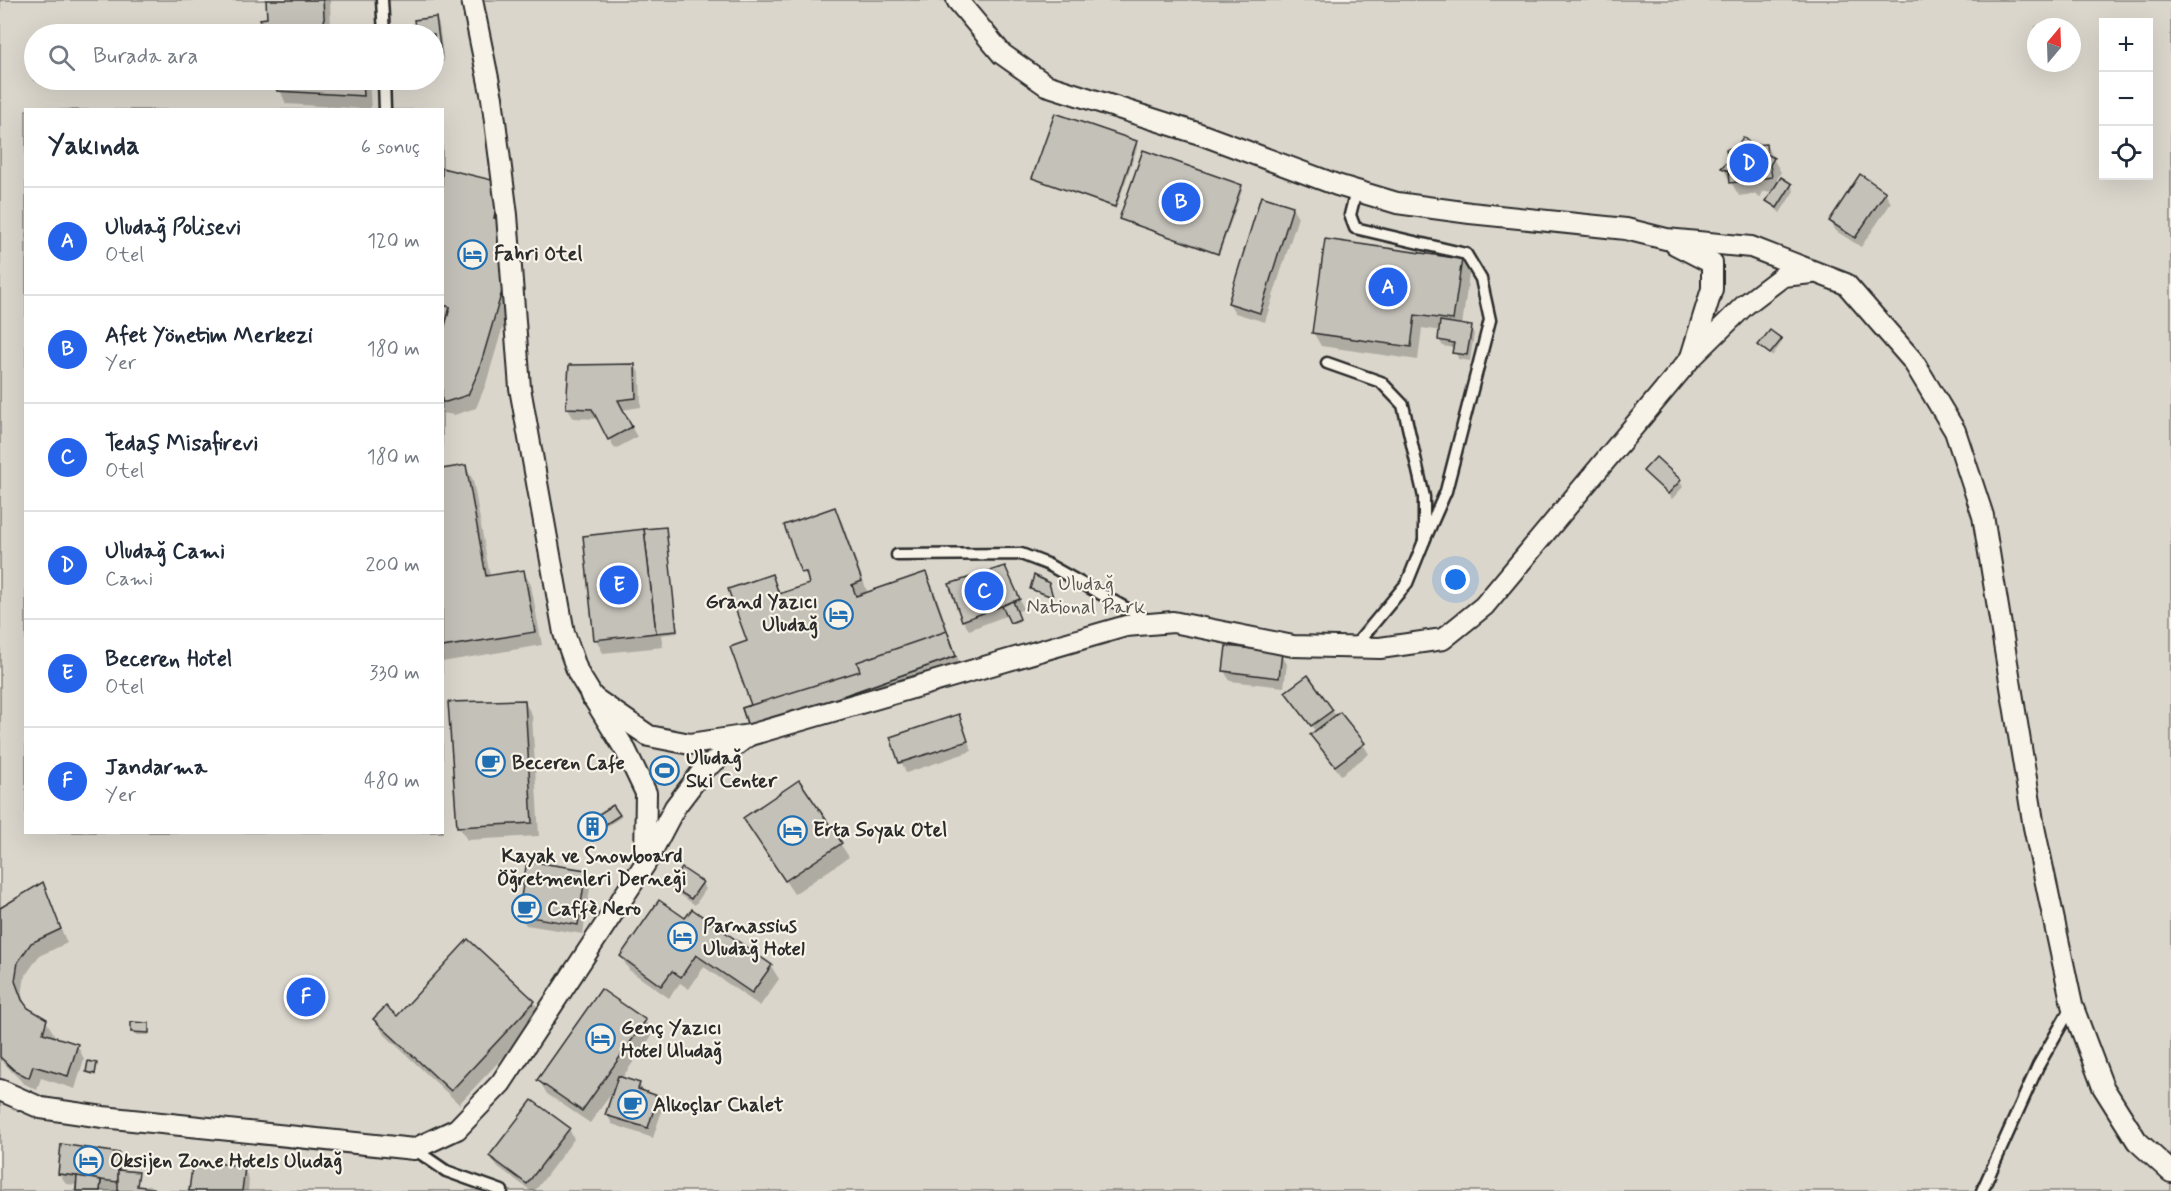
<!DOCTYPE html>
<html lang="tr">
<head>
<meta charset="utf-8">
<style>
  body { margin:0; font-family:Mynerve,sans-serif; background:#f6f6f7; color:#1f2937 }
  .controls { position:absolute; right:18px; top:18px; display:grid; overflow:hidden; border-radius:0px; box-shadow:0 6px 24px #0002 }
  .controls button { width:54px; height:54px; display:grid; place-items:center; padding:0; border:0; border-bottom:2px solid #e0e1e3; background:#fff; color:#1f2937; font:30px sans-serif }
  .compass { position:absolute; left:2027px; top:18px; width:54px; height:54px; border-radius:50%; background:#fff; box-shadow:0 6px 24px #0002; rotate:19deg }
  .you { position:absolute; left:1456px; top:580px; width:21px; height:21px; margin:-15px; border:4px solid #fff; border-radius:50%; background:#1a73e8; box-shadow:0 0 0 9px #1a73e833 }
  .badge { display:grid; place-items:center; width:39px; height:39px; border-radius:50%; background:#2563eb; color:#fff; font-size:20px; font-weight:700 }
  .pin { position:absolute; translate:-50% -50%; border:3px solid #fff; box-shadow:0 2px 6px #0006 }
  .list { margin:0; padding:0; list-style:none }
  h2 { display:flex; justify-content:space-between; align-items:center; height:78px; margin:0; padding:0 24px; font-size:26px }
  h2 small { font-size:20px; font-weight:400; color:#747a83 }
  .list li { display:grid; grid-template-columns:39px 1fr auto; gap:18px; align-items:center; box-sizing:border-box; height:108px; padding:0 24px; border-top:2px solid #e0e1e3 }
  .list b { display:block; font-size:22px; white-space:nowrap }
  .list p { margin:0; font-size:20px; white-space:nowrap; color:#747a83 }
  .list em { font-size:20px; font-style:normal; color:#747a83 }
  .icon { flex:none; width:33px; height:33px; fill:none; stroke:currentColor; stroke-width:2; stroke-linecap:round; stroke-linejoin:round }
  .map { position:relative; flex:none; width:2171px; height:1191px; overflow:hidden }
  .search { position:absolute; background:#fff; box-shadow:0 6px 24px #0002; left:24px; top:24px; width:420px; height:66px; display:flex; align-items:center; gap:15px; box-sizing:border-box; padding:0 21px; border-radius:33px; color:#747a83; font-size:22px }
  .panel { position:absolute; background:#fff; box-shadow:0 6px 24px #0002; left:24px; top:108px; width:420px; height:726px; border-radius:0px }
  .map>svg:first-child { display:block }
</style>
</head>
<body>
<div class="map">
<svg width="2171" height="1191" viewBox="0 0 2171 1191">
  <rect width="100%" height="100%" fill="#f7f3e8"/>
  <filter id="ink" filterUnits="userSpaceOnUse"><feTurbulence type="fractalNoise" baseFrequency=".0167" numOctaves="2"/><feDisplacementMap in="SourceGraphic" scale="12" xChannelSelector="R" yChannelSelector="G"/><feConvolveMatrix kernelMatrix="1 2 1 2 8 2 1 2 1" color-interpolation-filters="sRGB"/></filter>
  <g filter="url(#ink)">
    <path fill="#dad6cc" stroke="#82807c" stroke-width="1.5" fill-rule="evenodd" d="M 0,0 L 2171,0 L 2171,1191 L 0,1191 ZM 2104,22 L 2148,22 L 2148,176 L 2104,176 ZM 2036,27 L 2072,27 L 2072,63 L 2036,63 ZM 34,34 L 434,34 L 434,80 L 34,80 ZM 26,110 L 442,110 L 442,832 L 26,832 Z"/>
    <g fill="#0003">
      <path d="M 268,0 L 330,0 L 331,32 L 360,31 L 362,34 L 265,34 L 261,20 L 269,19 Z"/>
      <path d="M 435,18 L 439,25 L 444,62 L 434,63 L 434,34 L 417,34 L 415,21 Z"/>
      <path d="M 276,80 L 369,80 L 371,109 L 286,104 Z"/>
      <path d="M 1136,143 L 1138,145 L 1116,209 L 1034,178 Z"/>
      <path d="M 1765,145 L 1781,172 L 1777,179 L 1778,185 L 1791,185 L 1794,191 L 1780,213 L 1768,201 L 1774,191 L 1763,192 L 1760,198 L 1754,194 L 1739,196 L 1723,168 L 1751,147 Z"/>
      <path d="M 442,170 L 499,183 L 510,302 L 486,384 L 476,408 L 454,415 L 442,413 Z"/>
      <path d="M 1861,177 L 1885,193 L 1891,203 L 1861,247 L 1836,231 L 1830,221 Z"/>
      <path d="M 1241,186 L 1243,188 L 1219,255 L 1121,219 Z"/>
      <path d="M 1292,207 L 1298,217 L 1265,322 L 1235,313 L 1229,303 Z"/>
      <path d="M 1461,260 L 1469,274 L 1462,326 L 1471,328 L 1474,334 L 1470,361 L 1458,359 L 1455,348 L 1443,346 L 1439,340 L 1441,331 L 1422,328 L 1418,360 L 1321,346 L 1313,332 Z"/>
      <path d="M 1780,340 L 1782,342 L 1772,356 L 1760,346 Z"/>
      <path d="M 635,365 L 640,375 L 641,407 L 622,410 L 637,437 L 615,449 L 599,419 L 573,418 L 568,408 Z"/>
      <path d="M 465,466 L 473,480 L 490,577 L 523,571 L 531,585 L 542,645 L 442,662 L 442,543 L 447,543 Z"/>
      <path d="M 1645,471 L 1680,481 L 1683,487 L 1672,499 Z"/>
      <path d="M 835,509 L 842,522 L 868,594 L 925,574 L 933,587 L 962,670 L 758,741 L 753,706 L 749,642 L 771,576 L 781,595 L 810,585 L 786,525 Z"/>
      <path d="M 665,528 L 678,633 L 661,635 L 663,647 L 603,653 L 596,639 Z"/>
      <path d="M 1010,578 L 1024,609 L 1016,612 L 1020,621 L 1013,624 L 1008,615 L 969,630 L 963,621 Z"/>
      <path d="M 1050,587 L 1053,598 L 1032,589 Z"/>
      <path d="M 1281,654 L 1287,664 L 1284,687 L 1230,681 L 1224,671 Z"/>
      <path d="M 1291,699 L 1332,711 L 1363,744 L 1369,754 L 1341,775 L 1318,745 L 1312,735 L 1316,732 Z"/>
      <path d="M 524,701 L 532,715 L 539,836 L 467,840 L 459,827 Z"/>
      <path d="M 958,716 L 972,751 L 906,773 L 892,738 Z"/>
      <path d="M 799,782 L 849,857 L 794,894 L 752,831 Z"/>
      <path d="M 612,807 L 620,818 L 590,837 L 583,826 Z"/>
      <path d="M 585,872 L 591,882 L 583,934 L 526,925 L 520,915 Z"/>
      <path d="M 702,883 L 706,889 L 695,905 L 676,892 L 672,886 Z"/>
      <path d="M 42,884 L 67,943 L 39,956 L 25,976 L 22,995 L 27,1009 L 46,1021 L 54,1034 L 53,1038 L 77,1045 L 84,1059 L 75,1089 L 41,1078 L 37,1090 L 23,1083 L 0,1059 L 0,911 Z"/>
      <path d="M 685,921 L 771,966 L 779,979 L 760,1006 L 704,967 L 689,989 L 680,983 L 669,998 L 629,970 L 621,956 Z"/>
      <path d="M 468,941 L 534,1002 L 542,1016 L 459,1104 L 383,1033 L 375,1019 L 397,1018 Z"/>
      <path d="M 306,987 L 318,999 L 309,1009 L 298,1000 Z"/>
      <path d="M 645,1021 L 653,1034 L 622,1078 L 639,1084 L 644,1092 L 657,1097 L 663,1107 L 653,1138 L 612,1124 L 607,1114 L 614,1090 L 590,1123 L 547,1094 L 539,1080 Z"/>
      <path d="M 148,1024 L 149,1035 L 134,1035 L 132,1032 Z"/>
      <path d="M 96,1065 L 96,1076 L 89,1074 L 87,1072 Z"/>
      <path d="M 569,1129 L 574,1139 L 535,1191 L 531,1191 L 497,1166 L 491,1156 Z"/>
      <path d="M 118,1154 L 124,1164 L 124,1172 L 138,1173 L 138,1187 L 153,1191 L 77,1191 L 78,1185 L 66,1184 L 60,1174 Z"/>
      <path d="M 244,1169 L 249,1179 L 248,1191 L 190,1191 Z"/>
    </g>
    <g fill="#c4c1b9" stroke="#2b2b2b" stroke-width="1.5">
      <path d="M 266,0 L 323,0 L 325,31 L 360,29 L 361,34 L 263,34 L 260,19 L 267,18 Z"/>
      <path d="M 436,17 L 441,55 L 434,57 L 434,34 L 416,34 L 414,20 Z"/>
      <path d="M 274,80 L 363,80 L 364,96 L 277,91 Z"/>
      <path d="M 1055,113 L 1137,141 L 1115,207 L 1032,178 Z"/>
      <path d="M 1743,137 L 1752,145 L 1766,144 L 1767,154 L 1774,158 L 1770,165 L 1772,177 L 1756,179 L 1752,185 L 1745,181 L 1730,183 L 1729,171 L 1721,168 L 1728,161 L 1726,149 L 1737,147 Z"/>
      <path d="M 1143,150 L 1242,185 L 1218,254 L 1119,219 Z"/>
      <path d="M 442,168 L 500,182 L 494,218 L 502,219 L 503,288 L 479,370 L 468,395 L 446,402 L 442,402 L 442,336 L 450,307 L 442,305 Z"/>
      <path d="M 1860,174 L 1886,192 L 1855,238 L 1829,221 Z"/>
      <path d="M 1781,177 L 1792,184 L 1777,208 L 1766,201 Z"/>
      <path d="M 1261,196 L 1293,206 L 1260,313 L 1228,303 Z"/>
      <path d="M 1325,239 L 1462,259 L 1453,320 L 1415,315 L 1411,347 L 1312,333 Z"/>
      <path d="M 442,305 L 450,307 L 442,336 Z"/>
      <path d="M 1440,321 L 1472,326 L 1467,355 L 1452,353 L 1454,343 L 1438,340 Z"/>
      <path d="M 1770,330 L 1782,339 L 1770,354 L 1758,345 Z"/>
      <path d="M 635,364 L 636,398 L 618,400 L 632,427 L 608,440 L 592,409 L 566,408 L 569,365 Z"/>
      <path d="M 1656,457 L 1681,480 L 1668,494 L 1643,471 Z"/>
      <path d="M 466,465 L 486,576 L 524,570 L 535,632 L 442,647 L 442,542 L 445,541 L 442,524 L 442,469 Z"/>
      <path d="M 835,507 L 862,581 L 852,585 L 856,596 L 926,572 L 956,656 L 749,729 L 742,708 L 751,705 L 730,647 L 747,641 L 728,589 L 772,574 L 779,594 L 809,584 L 806,572 L 801,573 L 784,525 Z"/>
      <path d="M 666,527 L 677,631 L 656,633 L 644,529 Z"/>
      <path d="M 644,529 L 656,633 L 594,640 L 583,536 Z"/>
      <path d="M 1005,566 L 1020,599 L 962,621 L 949,584 Z"/>
      <path d="M 1034,575 L 1049,583 L 1053,597 L 1030,589 Z"/>
      <path d="M 1013,601 L 1020,619 L 1010,623 L 1002,606 Z"/>
      <path d="M 947,631 L 956,656 L 749,729 L 742,708 L 860,671 L 857,662 Z"/>
      <path d="M 1226,646 L 1282,652 L 1279,678 L 1223,671 Z"/>
      <path d="M 1308,675 L 1333,710 L 1311,726 L 1285,692 Z"/>
      <path d="M 525,700 L 532,823 L 457,827 L 448,702 Z"/>
      <path d="M 1340,712 L 1365,743 L 1335,766 L 1310,735 Z"/>
      <path d="M 959,714 L 968,741 L 899,763 L 890,737 Z"/>
      <path d="M 799,780 L 842,843 L 785,881 L 743,818 Z"/>
      <path d="M 613,805 L 620,815 L 603,826 L 596,816 Z"/>
      <path d="M 596,816 L 603,826 L 588,836 L 581,826 Z"/>
      <path d="M 527,861 L 586,870 L 578,925 L 518,915 Z"/>
      <path d="M 682,868 L 703,882 L 691,899 L 670,886 Z"/>
      <path d="M 43,882 L 61,929 L 31,943 L 18,962 L 15,981 L 22,1000 L 28,1008 L 47,1019 L 43,1033 L 78,1044 L 68,1076 L 33,1066 L 29,1078 L 14,1070 L 0,1057 L 0,908 Z"/>
      <path d="M 659,900 L 685,918 L 692,909 L 772,965 L 752,993 L 696,955 L 681,977 L 672,971 L 661,986 L 620,956 Z"/>
      <path d="M 468,939 L 535,1001 L 451,1091 L 373,1019 L 386,1006 L 397,1016 Z"/>
      <path d="M 305,985 L 317,995 L 307,1008 L 295,998 Z"/>
      <path d="M 601,989 L 646,1020 L 582,1111 L 537,1080 Z"/>
      <path d="M 131,1022 L 149,1023 L 149,1033 L 131,1032 Z"/>
      <path d="M 88,1061 L 97,1063 L 95,1074 L 86,1072 Z"/>
      <path d="M 618,1076 L 640,1083 L 638,1089 L 658,1096 L 648,1128 L 605,1115 Z"/>
      <path d="M 532,1100 L 570,1128 L 527,1184 L 489,1156 Z"/>
      <path d="M 61,1144 L 119,1153 L 118,1182 L 101,1180 L 100,1191 L 76,1191 L 77,1176 L 58,1174 Z"/>
      <path d="M 193,1160 L 245,1167 L 242,1191 L 189,1191 Z"/>
      <path d="M 118,1170 L 139,1172 L 137,1186 L 154,1188 L 152,1191 L 118,1191 Z"/>
      <path d="M 77,1176 L 101,1180 L 100,1191 L 76,1191 Z"/>
    </g>
    <g fill="none" stroke-linecap="round" stroke-linejoin="round">
      <defs>
        <g id="service">
          <path d="M 382,0 L 384,34"/>
          <path d="M 384,80 L 385,110"/>
          <path d="M 1356,191 L 1350,215 L 1355,228 L 1466,254 L 1481,279 L 1490,320 L 1446,491 L 1424,541"/>
          <path d="M 1327,363 L 1381,382 L 1403,405 L 1424,497 L 1424,541 L 1407,583 L 1354,647"/>
          <path d="M 897,555 L 1021,554 L 1047,564 L 1149,621"/>
          <path d="M 414,1149 L 446,1171 L 502,1191"/>
          <path d="M 1982,1191 L 2038,1066 L 2072,1006"/>
        </g>
        <g id="minor">
          <path d="M 472,0 L 492,98 L 507,215 L 520,388 L 564,633 L 578,673 L 626,751 L 646,793 L 645,858"/>
          <path d="M 957,0 L 1002,54 L 1046,85 L 1200,134 L 1337,185 L 1397,203 L 1470,213 L 1626,229 L 1666,239 L 1751,247 L 1846,284 L 1913,361 L 1955,431 L 1983,516 L 2034,827 L 2072,1005 L 2103,1087 L 2137,1141 L 2171,1172"/>
          <path d="M 1675,244 L 1712,263 L 1712,289 L 1691,357"/>
          <path d="M 591,696 L 649,736 L 690,744 L 750,735 L 1126,626 L 1173,622 L 1293,646 L 1380,648 L 1443,639 L 1484,606 L 1690,359 L 1745,305 L 1783,276 L 1812,273"/>
          <path d="M 0,1090 L 41,1108 L 103,1117 L 414,1149 L 457,1129 L 501,1083 L 645,864 L 675,807 L 704,769 L 748,736"/>
        </g>
      </defs>
      <use href="#service" stroke="#2b2b2b" stroke-width="15"/>
      <use href="#minor" stroke="#2b2b2b" stroke-width="24"/>
      <use href="#service" stroke="#f7f3e8" stroke-width="10"/>
      <use href="#minor" stroke="#f7f3e8" stroke-width="20"/>
    </g>
  </g>
  <defs>
    <symbol id="hotel-ring" viewBox="-11 -11 22 22"><circle r="9.5" fill="#f7f3e8" stroke="#1f6fb2" stroke-width="1.5"/><path d="M-6-4.5h1.5V1H6V5H4.5V3h-9V5H-6ZM-4 0a1.8 1.8 0 1 1 3.6 0ZM.5 0V-2.5h3Q6-2.5 6 0Z" fill="#1f6fb2"/></symbol>
    <symbol id="cafe-ring" viewBox="-11 -11 22 22"><circle r="9.5" fill="#f7f3e8" stroke="#1f6fb2" stroke-width="1.5"/><path d="M-5.5-4.5H6V0H3Q3 3.5 0 3.5H-2.5Q-5.5 3.5-5.5 0ZM3-3.2v2h1.7v-2ZM-6 4.5H4V6H-6Z" fill="#1f6fb2"/></symbol>
    <symbol id="stadium-ring" viewBox="-11 -11 22 22"><circle r="9.5" fill="#f7f3e8" stroke="#1f6fb2" stroke-width="1.5"/><path d="M0-5a6.5 5 0 1 0 0 10a6.5 5 0 1 0 0-10ZM-3.5-1.8h7v3.6h-7Z" fill="#1f6fb2"/></symbol>
    <symbol id="building-ring" viewBox="-11 -11 22 22"><circle r="9.5" fill="#f7f3e8" stroke="#1f6fb2" stroke-width="1.5"/><path d="M-4-6H4V6H1V3H-1V6H-4ZM-2.5-4.3h1.7v1.8h-1.7ZM.8-4.3h1.7v1.8H.8ZM-2.5-1h1.7V.8h-1.7ZM.8-1h1.7V.8H.8Z" fill="#1f6fb2"/></symbol>
  </defs>
  <g fill-rule="evenodd">
    <use href="#hotel-ring" x="456" y="238" width="33" height="33"/>
    <use href="#hotel-ring" x="822" y="598" width="33" height="33"/>
    <use href="#cafe-ring" x="474" y="746" width="33" height="33"/>
    <use href="#stadium-ring" x="648" y="754" width="33" height="33"/>
    <use href="#building-ring" x="576" y="810" width="33" height="33"/>
    <use href="#hotel-ring" x="776" y="814" width="33" height="33"/>
    <use href="#cafe-ring" x="510" y="892" width="33" height="33"/>
    <use href="#hotel-ring" x="666" y="920" width="33" height="33"/>
    <use href="#hotel-ring" x="584" y="1022" width="33" height="33"/>
    <use href="#cafe-ring" x="616" y="1088" width="33" height="33"/>
    <use href="#hotel-ring" x="72" y="1144" width="33" height="33"/>
  </g>
  <g text-anchor="middle" dominant-baseline="central" stroke-width="4.5" stroke-linejoin="round" paint-order="stroke">
    <g font-size="20" font-weight="bold" fill="#2b2b2b" stroke="#f7f3e8" text-anchor="start">
      <text x="494" y="254">Fahri Otel</text>
      <text x="818" y="602" text-anchor="end">Grand Yazıcı<tspan x="818" dy="23">Uludağ</tspan></text>
      <text x="686" y="758">Uludağ<tspan x="686" dy="23">Ski Center</tspan></text>
      <text x="512" y="763">Beceren Cafe</text>
      <text x="813" y="830">Erta Soyak Otel</text>
      <text x="592" y="856" text-anchor="middle">Kayak ve Snowboard<tspan x="592" dy="23">Öğretmenleri Derneği</tspan></text>
      <text x="547" y="909">Caffè Nero</text>
      <text x="703" y="926">Parnassius<tspan x="703" dy="23">Uludağ Hotel</tspan></text>
      <text x="621" y="1028">Genç Yazıcı<tspan x="621" dy="23">Hotel Uludağ</tspan></text>
      <text x="653" y="1105">Alkoçlar Chalet</text>
      <text x="110" y="1161">Oksijen Zone Hotels Uludağ</text>
    </g>
    <g font-size="20" fill="#575653" stroke="#f7f3e8">
      <text x="1086" y="584">Uludağ<tspan x="1086" dy="23">National Park</tspan></text>
    </g>
  </g>
</svg>
<div class="controls">
<button>+</button>
<button>−</button>
<button><svg class="icon" aria-label="locate" viewBox="0 0 24 24"><circle cx="12" cy="12" r="6"/><path d="M12 2v4M12 18v4M2 12h4M18 12h4"/></svg></button>
</div>
<svg class="compass" viewBox="-18 -18 36 36"><path d="M0-13l5 13h-10z" fill="#e53935"/><path d="M0 13l5-13h-10z" fill="#747a83"/></svg>
<div class="you"></div>
<div class="pin badge" style="left:1388px;top:287px">A</div>
<div class="pin badge" style="left:1181px;top:202px">B</div>
<div class="pin badge" style="left:984px;top:591px">C</div>
<div class="pin badge" style="left:1749px;top:163px">D</div>
<div class="pin badge" style="left:619px;top:585px">E</div>
<div class="pin badge" style="left:306px;top:997px">F</div>
<div class="search"><svg class="icon" aria-label="search" viewBox="0 0 24 24"><circle cx="10" cy="10" r="6"/><path d="M15 15l6 6"/></svg>Burada ara</div>
<section class="panel">
<h2>Yakında<small>6 sonuç</small></h2>
<ul class="list">
<li><span class="badge">A</span><div><b>Uludağ Polisevi</b><p>Otel</p></div><em>120 m</em></li>
<li><span class="badge">B</span><div><b>Afet Yönetim Merkezi</b><p>Yer</p></div><em>180 m</em></li>
<li><span class="badge">C</span><div><b>Tedaş Misafirevi</b><p>Otel</p></div><em>180 m</em></li>
<li><span class="badge">D</span><div><b>Uludağ Cami</b><p>Cami</p></div><em>200 m</em></li>
<li><span class="badge">E</span><div><b>Beceren Hotel</b><p>Otel</p></div><em>330 m</em></li>
<li><span class="badge">F</span><div><b>Jandarma</b><p>Yer</p></div><em>480 m</em></li>
</ul>
</section>
</div>
</body>
</html>
